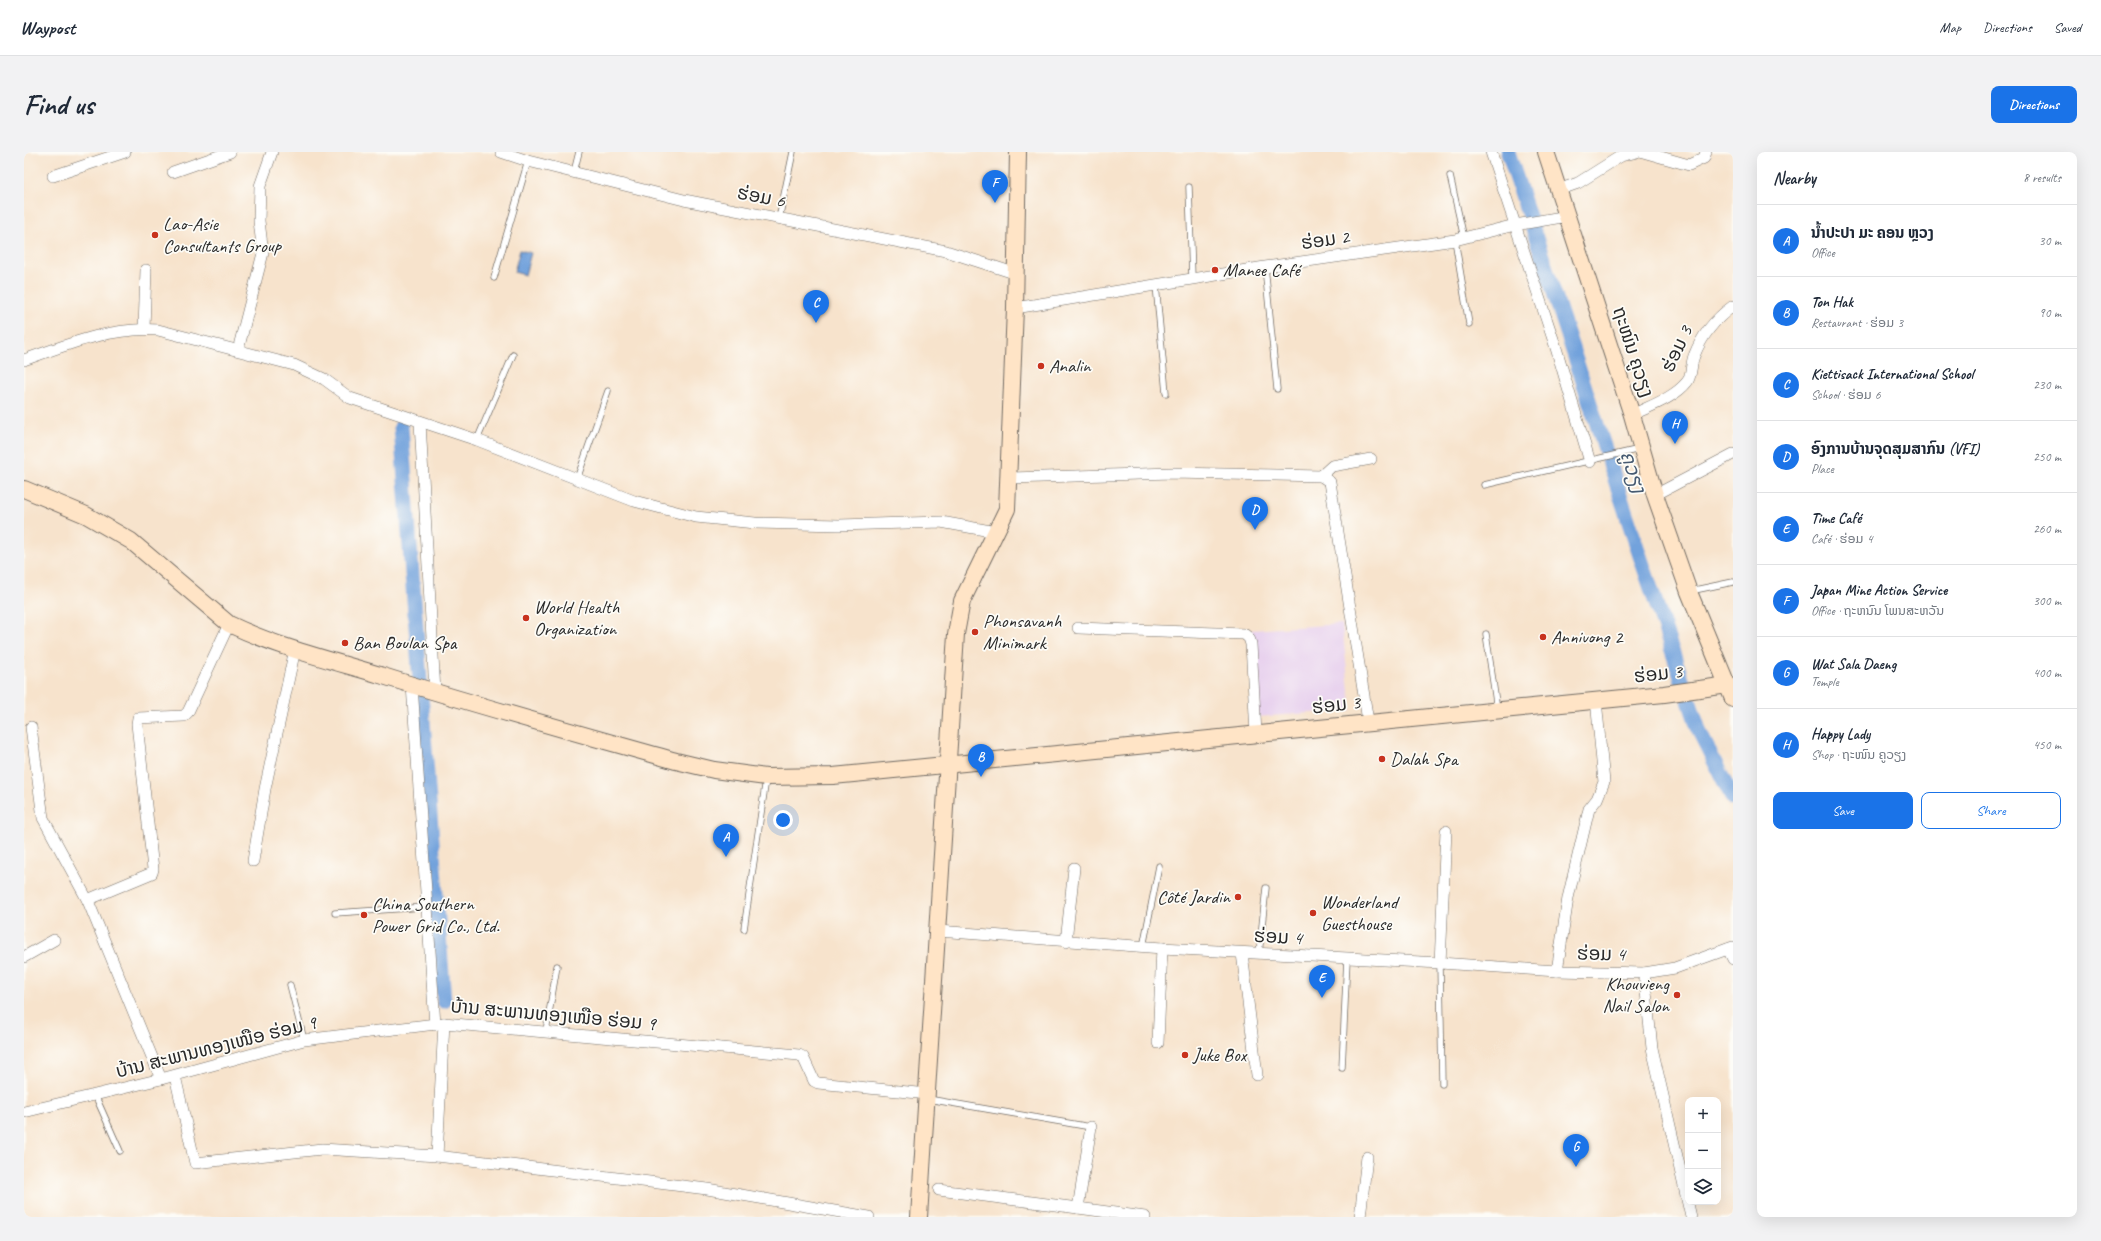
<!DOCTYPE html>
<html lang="en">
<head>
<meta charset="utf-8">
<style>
  body { margin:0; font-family:Caveat,"Noto Sans Lao",sans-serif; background:#f2f2f3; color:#1f2937 }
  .controls { position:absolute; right:12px; bottom:12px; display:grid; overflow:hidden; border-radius:8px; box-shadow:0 4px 16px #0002 }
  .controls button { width:36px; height:36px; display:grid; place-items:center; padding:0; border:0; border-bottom:1px solid #e0e1e3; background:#fff; color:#1f2937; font:20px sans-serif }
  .you { position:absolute; left:759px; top:668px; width:14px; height:14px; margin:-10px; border:3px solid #fff; border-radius:50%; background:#1a73e8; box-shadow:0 0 0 6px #1a73e833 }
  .badge { display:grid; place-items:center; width:26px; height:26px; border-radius:50%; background:#1a73e8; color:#fff; font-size:13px; font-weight:700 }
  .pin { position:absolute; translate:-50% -33px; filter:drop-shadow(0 1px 2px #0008) }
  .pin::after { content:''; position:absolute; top:21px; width:14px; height:12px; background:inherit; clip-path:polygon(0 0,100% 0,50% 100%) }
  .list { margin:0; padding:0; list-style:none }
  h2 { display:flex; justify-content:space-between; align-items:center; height:52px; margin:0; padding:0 16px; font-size:17px }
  h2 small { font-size:13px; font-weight:400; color:#747a83 }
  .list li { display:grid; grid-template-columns:26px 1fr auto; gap:12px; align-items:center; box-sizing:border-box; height:72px; padding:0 16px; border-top:1px solid #e0e1e3 }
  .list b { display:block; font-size:15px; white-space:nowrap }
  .list p { margin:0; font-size:13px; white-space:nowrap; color:#747a83 }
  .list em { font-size:13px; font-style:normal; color:#747a83 }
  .actions { display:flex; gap:8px; padding:12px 16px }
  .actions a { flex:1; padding:9px 0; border:1px solid #1a73e8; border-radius:8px; text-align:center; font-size:14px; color:#1a73e8 }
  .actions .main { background:#1a73e8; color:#fff }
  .icon { flex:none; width:22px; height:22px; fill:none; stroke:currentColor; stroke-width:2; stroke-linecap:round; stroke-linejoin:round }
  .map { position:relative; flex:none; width:1709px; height:1065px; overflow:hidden; border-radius:8px }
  header { display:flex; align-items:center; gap:24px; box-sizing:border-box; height:56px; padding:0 20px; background:#fff; border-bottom:1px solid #e0e1e3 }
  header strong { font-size:19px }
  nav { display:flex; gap:22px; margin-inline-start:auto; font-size:14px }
  .intro { display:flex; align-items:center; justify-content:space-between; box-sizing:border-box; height:96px; padding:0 24px }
  h1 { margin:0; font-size:28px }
  .button { padding:10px 18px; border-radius:8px; background:#1a73e8; color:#fff; font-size:14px; font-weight:700 }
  main { display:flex; gap:24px; padding:0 24px }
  aside { flex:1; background:#fff; border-radius:8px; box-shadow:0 4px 16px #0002 }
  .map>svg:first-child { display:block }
</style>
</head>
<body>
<header>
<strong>Waypost</strong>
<nav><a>Map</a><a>Directions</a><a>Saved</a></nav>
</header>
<div class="intro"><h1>Find us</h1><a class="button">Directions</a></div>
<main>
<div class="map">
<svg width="1709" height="1065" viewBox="0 0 1709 1065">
  <rect width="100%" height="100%" fill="#fdfcf7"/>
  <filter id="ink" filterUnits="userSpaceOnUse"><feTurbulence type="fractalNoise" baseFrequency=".025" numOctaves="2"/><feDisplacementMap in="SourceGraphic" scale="8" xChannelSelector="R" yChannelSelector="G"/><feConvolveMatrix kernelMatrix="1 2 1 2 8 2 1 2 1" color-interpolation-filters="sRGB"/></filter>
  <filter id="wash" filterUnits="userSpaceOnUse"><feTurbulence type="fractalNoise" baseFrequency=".012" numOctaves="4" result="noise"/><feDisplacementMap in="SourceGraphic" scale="16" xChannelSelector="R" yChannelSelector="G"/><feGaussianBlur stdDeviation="0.9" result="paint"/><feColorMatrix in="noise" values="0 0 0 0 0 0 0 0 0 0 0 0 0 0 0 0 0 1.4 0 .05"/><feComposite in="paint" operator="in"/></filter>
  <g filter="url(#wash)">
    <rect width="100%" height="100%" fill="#f7e3cc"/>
    <path fill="#e8d2ee" d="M 1318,472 L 1327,558 L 1233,565 L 1227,478 Z"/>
    <path fill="#72a2dc" stroke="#4e6684" d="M 496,98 L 507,101 L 501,123 L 490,120 Z"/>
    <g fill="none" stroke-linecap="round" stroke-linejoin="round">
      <g stroke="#72a2dc" stroke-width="15">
        <path d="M 1484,0 L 1616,404 L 1676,581 L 1709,647"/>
        <path d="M 377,275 L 420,849"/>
      </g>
    </g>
  </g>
  <g filter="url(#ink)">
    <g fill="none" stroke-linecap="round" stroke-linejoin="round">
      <defs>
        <g id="lane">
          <path d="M 550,20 L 555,0"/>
          <path d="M 1426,24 L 1440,86"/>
          <path d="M 1165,35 L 1168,126"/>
          <path d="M 755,67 L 769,0"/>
          <path d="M 1431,88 L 1445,172"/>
          <path d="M 1241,115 L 1253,237"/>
          <path d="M 470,126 L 504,9"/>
          <path d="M 1132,133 L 1142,241"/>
          <path d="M 453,288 L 489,203"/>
          <path d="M 553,327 L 584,239"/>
          <path d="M 1460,333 L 1616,297"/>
          <path d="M 1666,439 L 1709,430"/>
          <path d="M 1462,482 L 1473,557"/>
          <path d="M 311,761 L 402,755"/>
          <path d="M 720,777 L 742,627"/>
          <path d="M 1119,795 L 1135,714"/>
          <path d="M 1235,802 L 1242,736"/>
          <path d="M 1416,811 L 1418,932"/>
          <path d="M 266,833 L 280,888"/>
          <path d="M 522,879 L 533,814"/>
          <path d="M 1318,916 L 1323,807"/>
          <path d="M 71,943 L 96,999"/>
          <path d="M 904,947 L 1067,975"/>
        </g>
        <g id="street">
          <path d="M 477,0 L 504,9 L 660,48 L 922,99 L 990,121"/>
          <path d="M 1467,0 L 1532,196 L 1566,310"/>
          <path d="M 1619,0 L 1665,13 L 1680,6 L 1682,0"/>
          <path d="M 149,20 L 206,0"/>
          <path d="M 29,24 L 101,0"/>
          <path d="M 1534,38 L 1554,31 L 1597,4 L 1613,0"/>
          <path d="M 991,156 L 1241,115 L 1431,88 L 1491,73 L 1544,64"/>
          <path d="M 120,177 L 122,118"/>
          <path d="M 214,198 L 239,101 L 235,69 L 236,34 L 248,0"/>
          <path d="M 0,208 C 42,193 89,174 134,178 L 270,213 L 300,227 L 326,246 L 453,288 L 610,349 L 672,365 L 731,371 L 815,373 L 917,370 L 972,380"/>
          <path d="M 1608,263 C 1626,254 1650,246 1663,230 C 1668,224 1667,211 1670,204 C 1678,183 1691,167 1709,154"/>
          <path d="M 396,270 L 411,540"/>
          <path d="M 1297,324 L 1308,314 L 1347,307"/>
          <path d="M 985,326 L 1148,321 L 1297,324 L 1306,330 L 1344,569"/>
          <path d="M 1631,343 L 1709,302"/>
          <path d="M 1054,476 L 1220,482 L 1225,486 L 1227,492 L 1232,581"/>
          <path d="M 388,533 L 411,873"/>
          <path d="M 7,575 L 19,666 L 64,749"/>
          <path d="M 229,709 L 241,637 L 271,497"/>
          <path d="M 914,779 L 1138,796 L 1416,811 L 1533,819 L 1620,821 L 1651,816 L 1709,795"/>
          <path d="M 1042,790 L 1050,716"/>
          <path d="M 1704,797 L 1709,807"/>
          <path d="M 1218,801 L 1233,923"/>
          <path d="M 0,805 L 30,788"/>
          <path d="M 1416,811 L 1422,679"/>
          <path d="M 1533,819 L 1544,746 L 1565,657 L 1573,647 L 1580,630 L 1572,548"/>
          <path d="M 1620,821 L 1628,896 L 1667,1065"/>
          <path d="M 1134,891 L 1138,796"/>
          <path d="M 151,924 L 171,1011 L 298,997 L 413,1004 L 683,1037 L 845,1065"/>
          <path d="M 137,927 L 64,749 L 68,746 L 128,721 L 129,717 L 113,572 L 114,566 L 160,564 L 164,560 L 205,472"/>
          <path d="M 0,960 L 137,927 L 280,888 L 420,871 L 775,903 L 779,905 L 790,929 L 794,931 L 904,942"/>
          <path d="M 1067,975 L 1054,1056 L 1121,1065"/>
          <path d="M 413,1004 L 420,871"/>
          <path d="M 915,1038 L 1054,1056"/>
          <path d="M 1336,1065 L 1343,1005"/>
        </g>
        <g id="secondary">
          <path d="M 1522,0 L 1608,263 L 1631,343 L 1665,440 L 1709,547"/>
          <path d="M 0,337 L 62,363 L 107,389 L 205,472 C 253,495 306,508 356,523 C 454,554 553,581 652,609 L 690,618 L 742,625 L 809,624 L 1640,542 L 1704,533"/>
          <path d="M 895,1065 L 932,482 L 938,449 L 983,357 L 991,156 L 994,0"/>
        </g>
      </defs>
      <use href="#lane" stroke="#726b63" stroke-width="7"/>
      <use href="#street" stroke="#726b63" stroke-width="12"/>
      <use href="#secondary" stroke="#726b63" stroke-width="18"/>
      <use href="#lane" stroke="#fff" stroke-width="5.5"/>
      <use href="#street" stroke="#fff" stroke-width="11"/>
      <use href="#secondary" stroke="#ffe4c6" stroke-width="16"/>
    </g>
  </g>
  <g fill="#c8321e" stroke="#fdfcf7" stroke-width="1.5">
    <circle cx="131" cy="83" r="4"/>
    <circle cx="1191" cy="118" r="4"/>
    <circle cx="1017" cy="214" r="4"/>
    <circle cx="502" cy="466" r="4"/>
    <circle cx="951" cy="480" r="4"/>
    <circle cx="1519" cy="485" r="4"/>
    <circle cx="321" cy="491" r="4"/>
    <circle cx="1358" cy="607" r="4"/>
    <circle cx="1214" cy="745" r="4"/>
    <circle cx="1289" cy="761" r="4"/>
    <circle cx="340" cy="763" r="4"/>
    <circle cx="1653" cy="843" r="4"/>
    <circle cx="1161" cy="903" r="4"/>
  </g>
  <g text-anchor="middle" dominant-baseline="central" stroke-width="3.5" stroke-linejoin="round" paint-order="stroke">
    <g font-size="19" fill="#2b2b2b" stroke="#fdfcf7">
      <text transform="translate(737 45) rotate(11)">ຮ່ອມ 6</text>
      <text transform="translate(1301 88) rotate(-8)">ຮ່ອມ 2</text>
      <text transform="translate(1653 197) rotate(-65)">ຮ່ອມ 3</text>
      <text transform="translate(1609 200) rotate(72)">ຖະໜົນ ຄູວຽງ</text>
      <text transform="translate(1634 522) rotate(-6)">ຮ່ອມ 3</text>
      <text transform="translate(1312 553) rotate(-6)">ຮ່ອມ 3</text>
      <text transform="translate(1254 785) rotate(3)">ຮ່ອມ 4</text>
      <text transform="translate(1577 802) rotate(1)">ຮ່ອມ 4</text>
      <text transform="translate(529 863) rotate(5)">ບ້ານ ສະພານທອງເໜືອ ຮ່ອມ 9</text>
      <text transform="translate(192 895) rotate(-14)">ບ້ານ ສະພານທອງເໜືອ ຮ່ອມ 9</text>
    </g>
    <g font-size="19" fill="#2b2b2b" stroke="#fdfcf7" text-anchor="start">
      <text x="139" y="72">Lao-Asie<tspan x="139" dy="22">Consultants Group</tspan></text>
      <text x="1199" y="118">Manee Café</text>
      <text x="1025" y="214">Analin</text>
      <text x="510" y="455">World Health<tspan x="510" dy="22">Organization</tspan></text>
      <text x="959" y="469">Phonsavanh<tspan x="959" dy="22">Minimark</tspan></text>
      <text x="1527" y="485">Annivong 2</text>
      <text x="329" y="491">Ban Boulan Spa</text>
      <text x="1366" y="607">Dalah Spa</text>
      <text x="1206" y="745" text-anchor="end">Côté Jardin</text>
      <text x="1297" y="750">Wonderland<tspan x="1297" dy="22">Guesthouse</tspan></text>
      <text x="348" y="752">China Southern<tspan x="348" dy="22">Power Grid Co., Ltd.</tspan></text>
      <text x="1645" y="832" text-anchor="end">Khouvieng<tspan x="1645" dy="22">Nail Salon</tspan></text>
      <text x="1169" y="903">Juke Box</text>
    </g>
    <g font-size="20" font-style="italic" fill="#475b72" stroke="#fdfcf7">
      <text transform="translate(1609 320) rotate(72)">ຄູວຽງ</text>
    </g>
  </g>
</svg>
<div class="controls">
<button>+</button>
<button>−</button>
<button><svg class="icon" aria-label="layers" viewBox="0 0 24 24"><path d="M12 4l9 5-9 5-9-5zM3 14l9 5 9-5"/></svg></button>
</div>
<div class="you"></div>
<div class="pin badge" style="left:702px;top:705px">A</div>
<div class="pin badge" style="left:957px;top:625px">B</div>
<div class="pin badge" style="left:792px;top:171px">C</div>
<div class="pin badge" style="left:1231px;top:378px">D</div>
<div class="pin badge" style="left:1298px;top:846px">E</div>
<div class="pin badge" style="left:971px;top:51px">F</div>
<div class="pin badge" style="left:1552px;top:1015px">G</div>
<div class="pin badge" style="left:1651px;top:292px">H</div>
</div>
<aside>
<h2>Nearby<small>8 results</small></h2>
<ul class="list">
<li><span class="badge">A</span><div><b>ນ້ຳປະປາ ມະ ຄອນ ຫຼວງ</b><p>Office</p></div><em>30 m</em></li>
<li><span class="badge">B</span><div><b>Ton Hak</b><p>Restaurant · ຮ່ອມ 3</p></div><em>90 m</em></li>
<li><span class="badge">C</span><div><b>Kiettisack International School</b><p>School · ຮ່ອມ 6</p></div><em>230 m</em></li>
<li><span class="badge">D</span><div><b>ອົງການບ້ານຈຸດສຸມສາກົນ (VFI)</b><p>Place</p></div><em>250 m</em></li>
<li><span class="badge">E</span><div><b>Time Café</b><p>Café · ຮ່ອມ 4</p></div><em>260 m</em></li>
<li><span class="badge">F</span><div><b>Japan Mine Action Service</b><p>Office · ຖະຫນົນ ໂພນສະຫວັນ</p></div><em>300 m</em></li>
<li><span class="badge">G</span><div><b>Wat Sala Daeng</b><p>Temple</p></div><em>400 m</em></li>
<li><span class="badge">H</span><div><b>Happy Lady</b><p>Shop · ຖະໜົນ ຄູວຽງ</p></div><em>450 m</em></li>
</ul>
<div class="actions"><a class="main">Save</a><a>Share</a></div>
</aside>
</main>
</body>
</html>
